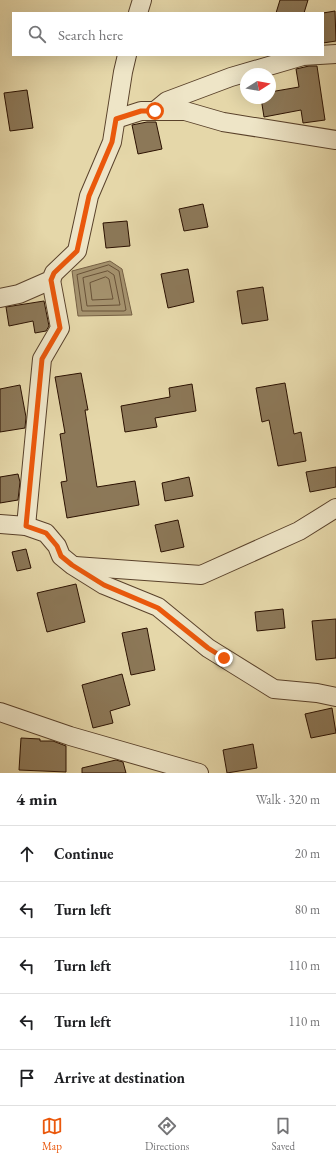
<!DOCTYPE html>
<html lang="en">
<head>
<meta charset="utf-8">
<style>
  body { margin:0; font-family:"EB Garamond",serif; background:#f6f6f6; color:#202124 }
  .compass { position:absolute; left:240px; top:68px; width:36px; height:36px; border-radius:50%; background:#fff; box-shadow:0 4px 16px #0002; rotate:79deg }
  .stop { position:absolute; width:12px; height:12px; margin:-9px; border:3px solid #ea580c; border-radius:50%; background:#fff }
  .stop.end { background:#ea580c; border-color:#fff; box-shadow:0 1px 4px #0008 }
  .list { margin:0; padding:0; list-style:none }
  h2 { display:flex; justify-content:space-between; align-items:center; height:52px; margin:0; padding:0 16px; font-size:17px }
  h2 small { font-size:13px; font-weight:400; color:#757577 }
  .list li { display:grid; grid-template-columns:26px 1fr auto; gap:12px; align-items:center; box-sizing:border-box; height:56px; padding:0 16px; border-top:1px solid #e0e0e0 }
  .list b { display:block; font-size:15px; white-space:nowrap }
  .list em { font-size:13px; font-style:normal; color:#757577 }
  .icon { flex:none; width:22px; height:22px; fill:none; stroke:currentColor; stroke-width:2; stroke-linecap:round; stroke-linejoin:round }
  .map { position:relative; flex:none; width:336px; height:773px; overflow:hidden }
  .search { position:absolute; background:#fff; box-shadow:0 4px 16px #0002; left:12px; right:12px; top:12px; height:44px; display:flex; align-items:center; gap:10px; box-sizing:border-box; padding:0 14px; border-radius:0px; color:#757577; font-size:15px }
  .sheet { height:332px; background:#fff }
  nav { display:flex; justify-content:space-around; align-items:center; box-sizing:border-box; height:56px; border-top:1px solid #e0e0e0; background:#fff; font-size:11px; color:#757577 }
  nav a { display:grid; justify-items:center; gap:2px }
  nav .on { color:#ea580c }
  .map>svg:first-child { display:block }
</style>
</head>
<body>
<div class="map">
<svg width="336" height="773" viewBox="0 0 336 773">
  <rect width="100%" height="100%" fill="#e5d7a9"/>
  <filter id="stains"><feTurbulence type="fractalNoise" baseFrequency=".005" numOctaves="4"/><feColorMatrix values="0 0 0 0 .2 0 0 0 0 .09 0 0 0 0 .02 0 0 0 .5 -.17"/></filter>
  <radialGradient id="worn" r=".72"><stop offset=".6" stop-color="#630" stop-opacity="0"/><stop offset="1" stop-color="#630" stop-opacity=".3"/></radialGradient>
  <path fill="#a69470" stroke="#756044" d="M 110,261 L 122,269 L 132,315 L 78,316 L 72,271 Z"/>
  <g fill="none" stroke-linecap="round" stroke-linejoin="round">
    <g stroke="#685238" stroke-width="1">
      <path d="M 109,265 L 119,271 L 126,310 L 124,311 L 82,311 L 77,275 Z"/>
      <path d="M 108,271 L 114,275 L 120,305 L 87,306 L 83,278 Z"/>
      <path d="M 106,277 L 109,279 L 113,299 L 92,300 L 90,283 Z"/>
    </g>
  </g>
  <g fill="#8c7858" stroke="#2b1101">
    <path d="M 280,0 L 308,0 L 304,13 L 276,13 Z"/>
    <path d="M 335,11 L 336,41 L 323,43 L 323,13 Z"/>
    <path d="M 309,66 L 317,66 L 325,120 L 303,123 L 301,110 L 264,117 L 261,98 L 270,98 L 270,92 L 299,87 L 296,69 Z"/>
    <path d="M 27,90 L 33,128 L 10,131 L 4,93 Z"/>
    <path d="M 147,122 L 156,122 L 162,149 L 138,154 L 132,125 Z"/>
    <path d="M 203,204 L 208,227 L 184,231 L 179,209 Z"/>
    <path d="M 127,221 L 130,246 L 106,248 L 103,223 Z"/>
    <path d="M 188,269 L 194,302 L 168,308 L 161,274 Z"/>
    <path d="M 263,287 L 268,320 L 242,324 L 237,291 Z"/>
    <path d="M 44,301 L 49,326 L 46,331 L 35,333 L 33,321 L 9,326 L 6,307 Z"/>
    <path d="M 81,373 L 88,410 L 85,410 L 97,487 L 135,481 L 139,505 L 67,518 L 61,482 L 67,481 L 60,434 L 65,433 L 55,377 Z"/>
    <path d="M 285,383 L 294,434 L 301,432 L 306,461 L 278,466 L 269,420 L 262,422 L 256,388 Z"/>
    <path d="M 192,384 L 196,411 L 155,418 L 157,427 L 125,432 L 121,406 L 170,397 L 169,388 Z"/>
    <path d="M 20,385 L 26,417 L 25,428 L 0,432 L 0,389 Z"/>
    <path d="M 336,467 L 336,487 L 310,492 L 306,472 Z"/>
    <path d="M 18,474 L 20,482 L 18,500 L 0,503 L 0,477 Z"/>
    <path d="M 189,477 L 193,496 L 165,501 L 162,483 Z"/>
    <path d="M 178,520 L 184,547 L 161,552 L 155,525 Z"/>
    <path d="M 26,549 L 31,568 L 17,571 L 12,552 Z"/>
    <path d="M 76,584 L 85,622 L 47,632 L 37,593 Z"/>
    <path d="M 283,609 L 285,628 L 257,631 L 255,612 Z"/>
    <path d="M 336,619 L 336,658 L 316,660 L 312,621 Z"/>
    <path d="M 147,628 L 155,670 L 131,675 L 122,633 Z"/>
    <path d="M 122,674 L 130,705 L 110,711 L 113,723 L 93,728 L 82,685 Z"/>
    <path d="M 332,708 L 336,733 L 311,738 L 305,714 Z"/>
    <path d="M 21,738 L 40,739 L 40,741 L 53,741 L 66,746 L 66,772 L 19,770 Z"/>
    <path d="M 253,744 L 257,768 L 227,773 L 223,750 Z"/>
    <path d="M 116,760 L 123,762 L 126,773 L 82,773 L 82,768 Z"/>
  </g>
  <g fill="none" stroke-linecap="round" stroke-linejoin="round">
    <defs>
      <g id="minor">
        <path d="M 138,13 L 142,0"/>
        <path d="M 155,111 L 167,101 L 231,77 L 303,56 L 336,54"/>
        <path d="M 116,119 L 141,111 L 185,111 L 223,122 L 336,140"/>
        <path d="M 0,298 L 19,294 L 51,280 L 54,273 L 77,251 L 89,196 L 112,142 L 123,72 L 127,55"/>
        <path d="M 0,524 L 26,526 L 46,533 L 57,546 L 61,556 L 72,565 L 104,585 L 158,607 L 208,648 L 274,689 L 317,693 L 336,697"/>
        <path d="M 26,526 L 42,359 L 60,328 L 51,280"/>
        <path d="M 75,566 L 201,575 L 299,531 L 336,508"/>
        <path d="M 0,712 L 70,736 L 199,773"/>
      </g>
    </defs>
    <use href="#minor" stroke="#5a422b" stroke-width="20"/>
    <use href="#minor" stroke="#eee5c7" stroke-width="18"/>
  </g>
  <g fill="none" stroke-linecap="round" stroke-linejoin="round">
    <path stroke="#ea580c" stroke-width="5" d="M 155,111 L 141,111 L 116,119 L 112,142 L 89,196 L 77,251 L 54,273 L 51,280 L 60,328 L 42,359 L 26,526 L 46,533 L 57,546 L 61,556 L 72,565 L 104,585 L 158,608 L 208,648 L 224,658"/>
  </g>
  <rect width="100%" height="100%" filter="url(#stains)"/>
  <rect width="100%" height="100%" fill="url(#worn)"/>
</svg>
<svg class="compass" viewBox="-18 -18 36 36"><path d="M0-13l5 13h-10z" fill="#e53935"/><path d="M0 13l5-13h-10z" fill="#757577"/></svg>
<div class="stop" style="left:155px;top:111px"></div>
<div class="stop end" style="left:224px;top:658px"></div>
<div class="search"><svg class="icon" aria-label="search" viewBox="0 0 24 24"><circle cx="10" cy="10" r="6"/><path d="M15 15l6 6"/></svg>Search here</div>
</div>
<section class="sheet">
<h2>4 min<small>Walk · 320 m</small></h2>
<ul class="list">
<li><svg class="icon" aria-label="ahead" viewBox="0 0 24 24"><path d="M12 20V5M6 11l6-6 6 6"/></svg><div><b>Continue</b></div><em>20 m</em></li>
<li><svg class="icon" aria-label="left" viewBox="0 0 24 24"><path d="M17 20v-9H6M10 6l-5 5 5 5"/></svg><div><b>Turn left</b></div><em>80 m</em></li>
<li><svg class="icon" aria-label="left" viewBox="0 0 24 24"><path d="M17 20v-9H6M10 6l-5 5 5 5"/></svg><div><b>Turn left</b></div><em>110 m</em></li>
<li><svg class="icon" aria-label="left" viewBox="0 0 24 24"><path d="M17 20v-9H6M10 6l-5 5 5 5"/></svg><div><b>Turn left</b></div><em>110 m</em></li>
<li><svg class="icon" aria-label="arrive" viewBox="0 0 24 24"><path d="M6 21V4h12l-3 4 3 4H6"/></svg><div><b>Arrive at destination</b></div></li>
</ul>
</section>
<nav>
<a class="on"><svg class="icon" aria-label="map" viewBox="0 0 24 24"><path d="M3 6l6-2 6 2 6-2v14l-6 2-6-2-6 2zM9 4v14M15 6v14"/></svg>Map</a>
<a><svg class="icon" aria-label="directions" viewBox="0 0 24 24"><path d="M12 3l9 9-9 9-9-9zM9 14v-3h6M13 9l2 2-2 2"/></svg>Directions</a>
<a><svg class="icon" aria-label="saved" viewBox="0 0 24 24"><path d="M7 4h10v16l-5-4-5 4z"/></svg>Saved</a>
</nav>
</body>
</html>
